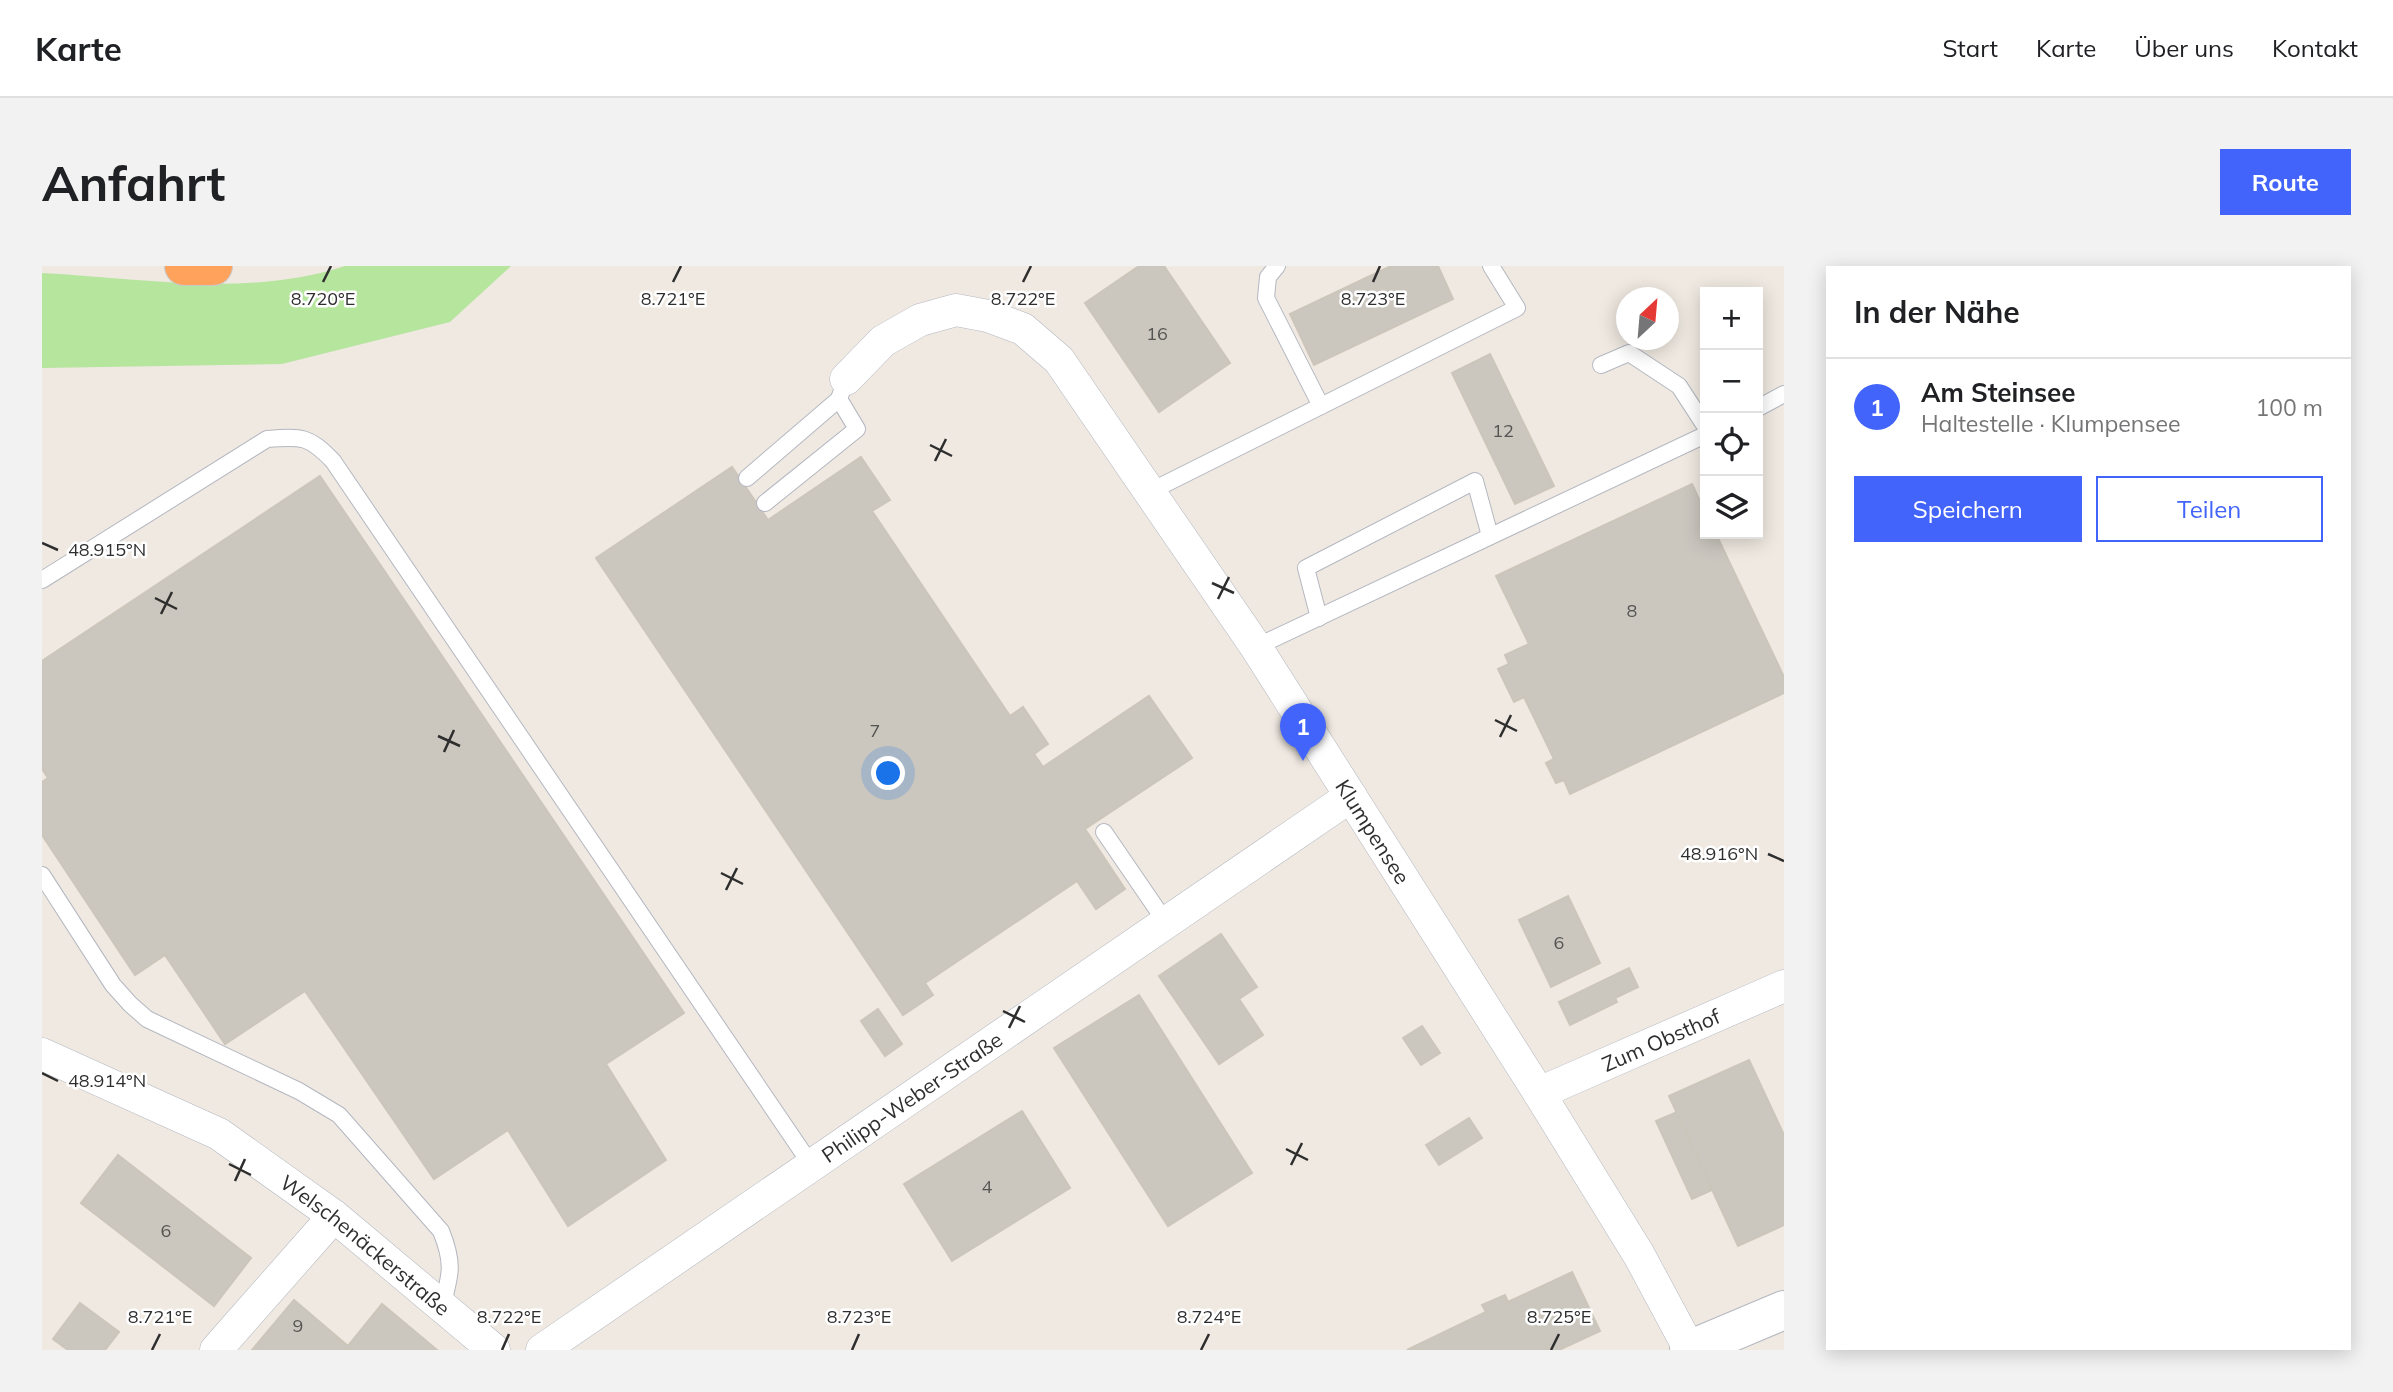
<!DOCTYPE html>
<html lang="de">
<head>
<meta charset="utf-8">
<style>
  body { margin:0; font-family:Mulish,sans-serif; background:#f2f2f2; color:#202124 }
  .controls { position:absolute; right:21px; top:21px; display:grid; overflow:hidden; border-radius:0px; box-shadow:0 4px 18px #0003 }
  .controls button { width:63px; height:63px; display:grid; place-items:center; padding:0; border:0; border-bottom:2px solid #e0e0e0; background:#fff; color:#202124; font:35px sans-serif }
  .compass { position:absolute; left:1574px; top:21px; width:63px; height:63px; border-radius:50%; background:#fff; box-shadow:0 4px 18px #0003; rotate:26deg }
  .you { position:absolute; left:847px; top:508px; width:24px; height:24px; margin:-18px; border:5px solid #fff; border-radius:50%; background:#1a73e8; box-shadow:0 0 0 10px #1a73e833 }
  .badge { display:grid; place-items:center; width:46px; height:46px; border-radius:50%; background:#4264fb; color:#fff; font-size:23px; font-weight:700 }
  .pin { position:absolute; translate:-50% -58px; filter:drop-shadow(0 2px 4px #0008) }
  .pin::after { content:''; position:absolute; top:37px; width:24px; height:21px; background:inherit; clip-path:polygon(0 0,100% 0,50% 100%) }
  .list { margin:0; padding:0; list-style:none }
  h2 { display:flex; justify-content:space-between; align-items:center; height:91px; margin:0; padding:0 28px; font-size:30px }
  h2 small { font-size:23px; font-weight:400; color:#757577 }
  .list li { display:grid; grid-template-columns:46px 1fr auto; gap:21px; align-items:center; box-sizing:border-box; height:98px; padding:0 28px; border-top:2px solid #e0e0e0 }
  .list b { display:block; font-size:26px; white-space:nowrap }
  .list p { margin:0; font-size:23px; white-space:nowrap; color:#757577 }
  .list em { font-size:23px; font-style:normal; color:#757577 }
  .actions { display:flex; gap:14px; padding:21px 28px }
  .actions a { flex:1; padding:16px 0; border:2px solid #4264fb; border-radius:0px; text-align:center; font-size:24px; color:#4264fb }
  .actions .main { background:#4264fb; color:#fff }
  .icon { flex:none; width:38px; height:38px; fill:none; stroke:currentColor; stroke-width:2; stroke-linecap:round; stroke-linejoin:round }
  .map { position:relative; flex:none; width:1742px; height:1084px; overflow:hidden; border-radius:0px }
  header { display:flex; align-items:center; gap:42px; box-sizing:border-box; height:98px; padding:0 35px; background:#fff; border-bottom:2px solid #e0e0e0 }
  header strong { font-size:33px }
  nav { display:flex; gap:38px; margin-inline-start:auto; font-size:24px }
  .intro { display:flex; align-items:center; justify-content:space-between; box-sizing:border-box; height:168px; padding:0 42px }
  h1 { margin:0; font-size:49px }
  .button { padding:18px 32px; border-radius:0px; background:#4264fb; color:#fff; font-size:24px; font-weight:700 }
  main { display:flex; gap:42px; padding:0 42px }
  aside { flex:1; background:#fff; border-radius:0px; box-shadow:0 4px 18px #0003 }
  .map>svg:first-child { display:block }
</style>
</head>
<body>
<header>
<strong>Karte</strong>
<nav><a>Start</a><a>Karte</a><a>Über uns</a><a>Kontakt</a></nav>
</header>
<div class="intro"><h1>Anfahrt</h1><a class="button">Route</a></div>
<main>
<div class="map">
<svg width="1742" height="1084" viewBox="0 0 1742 1084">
  <rect width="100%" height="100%" fill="#efe9e1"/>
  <path fill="#b6e59e" d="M 303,0 L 469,0 L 408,56 L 240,98 L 0,102 L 0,7 C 100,12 205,32 303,0 Z"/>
  <g fill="#cbc7bf" stroke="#cbc5ba" stroke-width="2">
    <path d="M 1097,0 L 1122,0 L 1188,97 L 1117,146 L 1043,37 Z"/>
    <path d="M 1349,0 L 1396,0 L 1411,33 L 1272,99 L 1248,48 Z"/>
    <path d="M 1448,88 L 1512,220 L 1473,238 L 1410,107 Z"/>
    <path d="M 819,191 L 848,234 L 830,245 L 968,450 L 981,441 L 1006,478 L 992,488 L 1001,501 L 1107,430 L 1150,492 L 1043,563 L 1083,623 L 1054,643 L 1035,615 L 883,717 L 891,729 L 861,749 L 554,292 L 690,201 L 726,254 Z"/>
    <path d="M 278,210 L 642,747 L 564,798 L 624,894 L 526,960 L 466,864 L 392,913 L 263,725 L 183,778 L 123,689 L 93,709 L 0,569 L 0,516 L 6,512 L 0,503 L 0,395 Z"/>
    <path d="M 1650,218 L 1663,246 L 1663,268 L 1674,268 L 1742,411 L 1742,427 L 1528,528 L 1522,514 L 1514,517 L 1504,497 L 1512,493 L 1482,431 L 1472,436 L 1456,403 L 1467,398 L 1463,389 L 1487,378 L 1454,310 Z"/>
    <path d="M 1526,630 L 1558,697 L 1509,721 L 1477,654 Z"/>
    <path d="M 1179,668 L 1215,721 L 1197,733 L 1221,769 L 1177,798 L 1117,710 Z"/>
    <path d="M 1587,702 L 1596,721 L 1573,732 L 1575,736 L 1528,759 L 1517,736 Z"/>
    <path d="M 1097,729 L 1210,907 L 1126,960 L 1012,782 Z"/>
    <path d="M 836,743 L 860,778 L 843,790 L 819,755 Z"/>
    <path d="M 1380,760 L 1398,787 L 1379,799 L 1361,772 Z"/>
    <path d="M 1707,794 L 1742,869 L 1742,959 L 1696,980 L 1627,830 Z"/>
    <path d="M 980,845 L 1028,922 L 910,995 L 862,918 Z"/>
    <path d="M 1635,846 L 1670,924 L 1650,933 L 1614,855 Z"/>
    <path d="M 1427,852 L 1440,872 L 1397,899 L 1384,879 Z"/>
    <path d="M 76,889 L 209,992 L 172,1040 L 39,937 Z"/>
    <path d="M 1530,1006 L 1558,1065 L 1517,1084 L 1365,1084 L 1444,1046 L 1440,1039 L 1463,1029 L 1466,1036 Z"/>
    <path d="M 252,1034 L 306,1080 L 340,1038 L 395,1084 L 210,1084 Z"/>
    <path d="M 38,1037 L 77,1066 L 63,1084 L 26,1084 L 11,1073 Z"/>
  </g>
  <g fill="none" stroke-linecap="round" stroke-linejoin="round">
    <defs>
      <g id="lane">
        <path d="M 1235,0 L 1226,11 L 1224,32 L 1279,140"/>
        <path d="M 1559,99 L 1587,87 L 1637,120 L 1663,160"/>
        <path d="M 1716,142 L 1742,128"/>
        <path d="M 705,212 L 797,133"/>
        <path d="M 1107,226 L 1475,42 L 1449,0"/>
        <path d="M 723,237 L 815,163 L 797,133 L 804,113"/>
        <path d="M 0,314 L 225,173 C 260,170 267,170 291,195 L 770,900"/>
        <path d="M 1277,352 L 1264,302 L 1433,215 L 1448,270"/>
        <path d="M 1214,381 L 1663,169"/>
        <path d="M 1062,566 L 1125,658"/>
        <path d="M 0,609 L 71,719 L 88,738 L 105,753 L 257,825 L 297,849 L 399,965 C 412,997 409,1008 400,1040"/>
      </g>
      <g id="street">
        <path id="s1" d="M 804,113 L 841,75 L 878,54 L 914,44 L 946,50 L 981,63 L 1017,94 L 1214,381 L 1497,827 L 1597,989 L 1648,1084"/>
        <path id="s2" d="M 0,788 L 177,868 L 292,950 L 452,1084"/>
        <path id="s3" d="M 1497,827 L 1742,720"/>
        <path d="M 174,1084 L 292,950"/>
        <path id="s4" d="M 500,1084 L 1309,530"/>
      </g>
      <path id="secondary" d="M 1647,1084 L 1742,1044"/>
      <path id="highway" d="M 142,0 L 171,0"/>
    </defs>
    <use href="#lane" stroke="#b4b7c1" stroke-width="18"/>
    <use href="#street" stroke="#b4b7c1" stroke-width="33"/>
    <use href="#secondary" stroke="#b4b7c1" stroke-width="40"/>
    <use href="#highway" stroke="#c9c9c9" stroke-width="40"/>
    <use href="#lane" stroke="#fff" stroke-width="16"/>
    <use href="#street" stroke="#fff" stroke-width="32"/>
    <use href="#secondary" stroke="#fff" stroke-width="38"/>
    <use href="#highway" stroke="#ffa35c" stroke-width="38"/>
  </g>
  <path fill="none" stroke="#2e2e2e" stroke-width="2.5" d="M 281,16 L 289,0M 631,16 L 639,0M 981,16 L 989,0M 1331,16 L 1338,0M 888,179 L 910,190M 893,195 L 904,173M 0,277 L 16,284M 1170,317 L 1192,327M 113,332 L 135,343M 1176,333 L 1187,311M 119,348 L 130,326M 1453,454 L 1475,465M 396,470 L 418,480M 1458,471 L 1469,449M 402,486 L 412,464M 1726,588 L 1742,595M 679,607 L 701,618M 684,624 L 695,602M 961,745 L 983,756M 967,762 L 978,740M 0,807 L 16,815M 1244,883 L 1266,894M 187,898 L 209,909M 1249,899 L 1260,877M 193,915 L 203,893M 110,1084 L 118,1068M 460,1084 L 467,1068M 810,1084 L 817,1068M 1159,1084 L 1167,1068M 1509,1084 L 1517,1068"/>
  <g text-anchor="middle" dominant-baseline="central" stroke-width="5" stroke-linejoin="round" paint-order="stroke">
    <g font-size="18" fill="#555452">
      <text x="1115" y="67">16</text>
      <text x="1461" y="164">12</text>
      <text x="1590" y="344">8</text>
      <text x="833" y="464">7</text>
      <text x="1517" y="676">6</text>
      <text x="945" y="920">4</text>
      <text x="124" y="964">6</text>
      <text x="256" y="1059">9</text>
    </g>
    <g font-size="21" fill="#2e2e2e" stroke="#fff">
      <text stroke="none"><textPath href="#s1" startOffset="817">Klumpensee</textPath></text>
      <text stroke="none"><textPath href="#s3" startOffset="133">Zum Obsthof</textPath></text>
      <text stroke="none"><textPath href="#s4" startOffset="448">Philipp-Weber-Straße</textPath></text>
      <text stroke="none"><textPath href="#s2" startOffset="378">Welschenäckerstraße</textPath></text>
    </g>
  </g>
  <g font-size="18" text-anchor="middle" fill="#2e2e2e" stroke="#fff" stroke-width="5" stroke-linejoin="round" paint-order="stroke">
    <text x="281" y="39">8.720°E</text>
    <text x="631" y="39">8.721°E</text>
    <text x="981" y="39">8.722°E</text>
    <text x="1331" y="39">8.723°E</text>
    <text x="65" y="290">48.915°N</text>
    <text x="1677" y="594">48.916°N</text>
    <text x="65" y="821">48.914°N</text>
    <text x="118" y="1057">8.721°E</text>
    <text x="467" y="1057">8.722°E</text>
    <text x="817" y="1057">8.723°E</text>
    <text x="1167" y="1057">8.724°E</text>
    <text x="1517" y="1057">8.725°E</text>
  </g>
</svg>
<div class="controls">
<button>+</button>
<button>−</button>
<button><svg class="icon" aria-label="locate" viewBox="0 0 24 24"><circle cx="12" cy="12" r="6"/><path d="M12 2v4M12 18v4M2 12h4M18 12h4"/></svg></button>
<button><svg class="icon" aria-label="layers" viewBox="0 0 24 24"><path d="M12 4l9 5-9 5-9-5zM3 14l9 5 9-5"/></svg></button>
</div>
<svg class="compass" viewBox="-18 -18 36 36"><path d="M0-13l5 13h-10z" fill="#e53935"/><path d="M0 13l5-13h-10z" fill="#757577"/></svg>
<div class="you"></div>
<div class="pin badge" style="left:1261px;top:495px">1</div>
</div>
<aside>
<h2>In der Nähe<small></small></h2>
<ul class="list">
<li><span class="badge">1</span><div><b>Am Steinsee</b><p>Haltestelle · Klumpensee</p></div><em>100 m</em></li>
</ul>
<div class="actions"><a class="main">Speichern</a><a>Teilen</a></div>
</aside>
</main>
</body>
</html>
